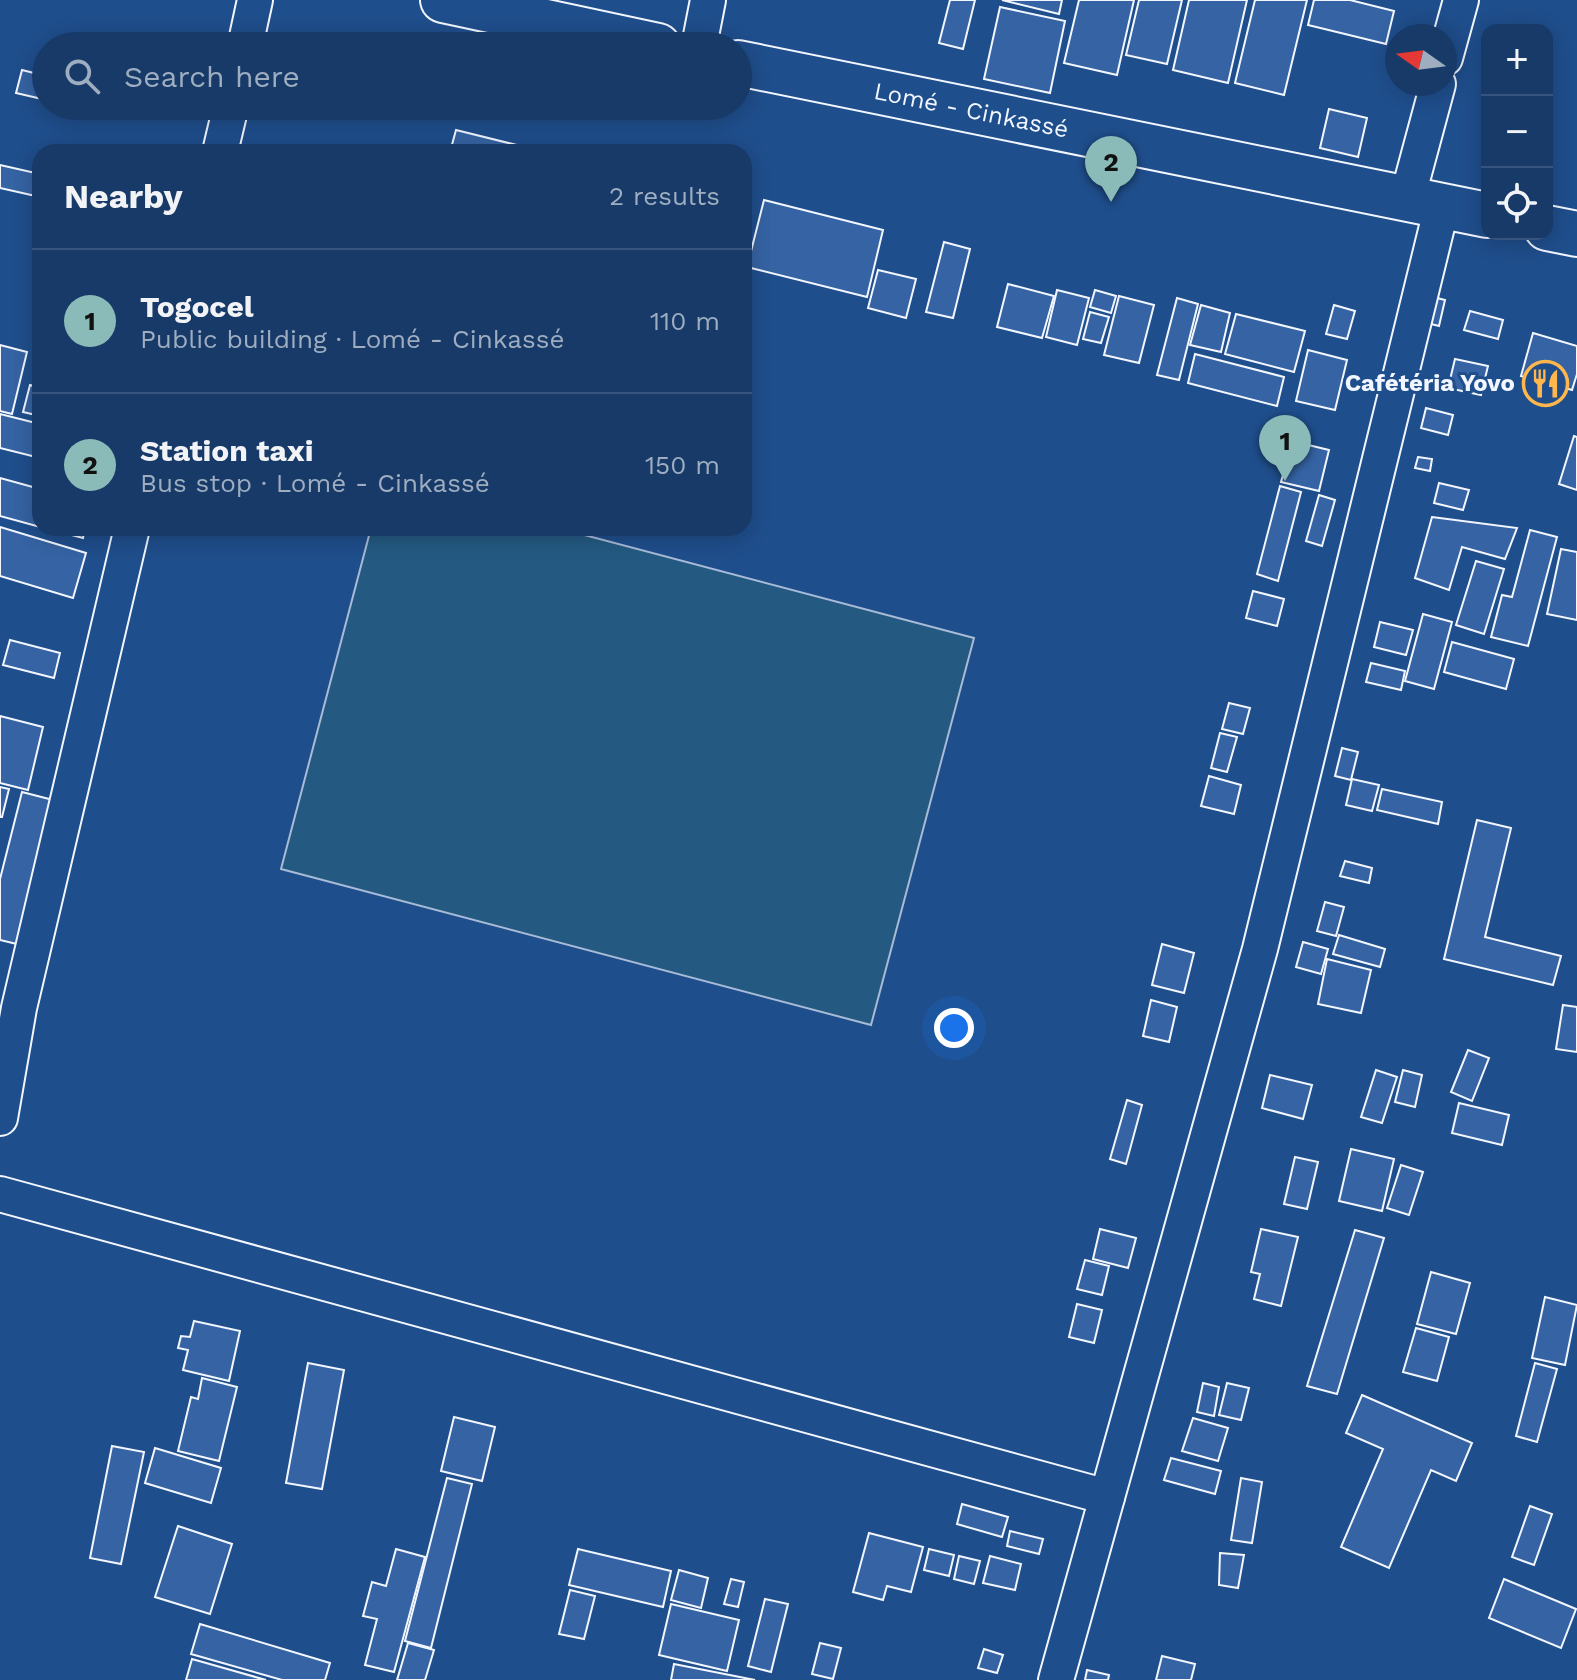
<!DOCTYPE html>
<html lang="en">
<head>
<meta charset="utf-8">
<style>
  body { margin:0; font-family:"Work Sans",sans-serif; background:#244571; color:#f1f3f6 }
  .controls { position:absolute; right:24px; top:24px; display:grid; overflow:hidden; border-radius:16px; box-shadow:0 4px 20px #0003 }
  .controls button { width:72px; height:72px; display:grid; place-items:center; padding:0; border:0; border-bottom:2px solid #36547d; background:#173a69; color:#f1f3f6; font:40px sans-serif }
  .compass { position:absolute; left:1385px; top:24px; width:72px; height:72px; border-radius:50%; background:#173a69; box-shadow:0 4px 20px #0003; rotate:284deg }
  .you { position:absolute; left:954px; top:1028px; width:28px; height:28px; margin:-20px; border:6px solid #fff; border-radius:50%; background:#1a73e8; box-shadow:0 0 0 12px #1a73e833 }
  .badge { display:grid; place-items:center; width:52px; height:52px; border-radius:50%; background:#8bbbb9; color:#111; font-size:26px; font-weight:700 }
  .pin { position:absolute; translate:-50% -66px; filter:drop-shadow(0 2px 4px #0008) }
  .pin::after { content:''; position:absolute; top:42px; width:28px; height:24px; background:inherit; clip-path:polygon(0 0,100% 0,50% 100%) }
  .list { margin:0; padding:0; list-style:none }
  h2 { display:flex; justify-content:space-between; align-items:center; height:104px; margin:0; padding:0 32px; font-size:34px }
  h2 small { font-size:26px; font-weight:400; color:#9eadc0 }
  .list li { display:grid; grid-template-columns:52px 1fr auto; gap:24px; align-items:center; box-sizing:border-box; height:144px; padding:0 32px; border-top:2px solid #36547d }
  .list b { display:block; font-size:30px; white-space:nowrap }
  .list p { margin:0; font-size:26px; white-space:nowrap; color:#9eadc0 }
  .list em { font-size:26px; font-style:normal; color:#9eadc0 }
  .icon { flex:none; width:44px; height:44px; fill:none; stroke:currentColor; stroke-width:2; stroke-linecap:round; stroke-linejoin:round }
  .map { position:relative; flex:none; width:1577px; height:1680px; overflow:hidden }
  .search { position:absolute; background:#173a69; box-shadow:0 4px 20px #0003; left:32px; top:32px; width:720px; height:88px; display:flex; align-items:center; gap:20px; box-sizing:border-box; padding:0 28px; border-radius:44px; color:#9eadc0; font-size:30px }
  .panel { position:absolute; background:#173a69; box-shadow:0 4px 20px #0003; left:32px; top:144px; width:720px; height:392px; border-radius:24px }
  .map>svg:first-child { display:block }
</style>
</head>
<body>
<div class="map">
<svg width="1577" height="1680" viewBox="0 0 1577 1680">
  <rect width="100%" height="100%" fill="#1f4e8c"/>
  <path fill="#245a82" stroke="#a8bbd7" stroke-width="2" d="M 371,528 L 558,528 L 974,638 L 871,1025 L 281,869 Z"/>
  <g fill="#3563a3" stroke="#f2f6ff" stroke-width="2">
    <path d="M 950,0 L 975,0 L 963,49 L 939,43 Z"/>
    <path d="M 1002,0 L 1062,0 L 1059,14 Z"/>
    <path d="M 1079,0 L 1134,0 L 1117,75 L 1064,63 Z"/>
    <path d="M 1139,0 L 1182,0 L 1167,64 L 1126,55 Z"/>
    <path d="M 1189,0 L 1247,0 L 1228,83 L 1173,70 Z"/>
    <path d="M 1255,0 L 1307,0 L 1284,95 L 1235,83 Z"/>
    <path d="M 1314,0 L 1350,0 L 1394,11 L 1386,44 L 1308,25 Z"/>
    <path d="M 1000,7 L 1065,21 L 1050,93 L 984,79 Z"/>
    <path d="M 22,70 L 46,76 L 42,99 L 16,93 Z"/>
    <path d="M 1329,109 L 1367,118 L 1358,157 L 1320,148 Z"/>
    <path d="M 456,130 L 545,152 L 450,152 Z"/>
    <path d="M 0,165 L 40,174 L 40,197 L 0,188 Z"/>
    <path d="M 764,200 L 883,230 L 867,297 L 747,267 Z"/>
    <path d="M 944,242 L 970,249 L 953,318 L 926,312 Z"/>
    <path d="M 878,270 L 916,279 L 906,318 L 868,308 Z"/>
    <path d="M 1008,284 L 1054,296 L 1042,338 L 997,327 Z"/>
    <path d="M 1057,290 L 1089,298 L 1077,345 L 1046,337 Z"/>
    <path d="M 1095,290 L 1116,296 L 1111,313 L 1090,307 Z"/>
    <path d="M 1119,296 L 1154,305 L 1139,363 L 1104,355 Z"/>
    <path d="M 1433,297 L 1445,300 L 1439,326 L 1427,323 Z"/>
    <path d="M 1177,298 L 1198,304 L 1179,380 L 1157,375 Z"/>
    <path d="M 1201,305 L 1230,313 L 1221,352 L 1190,345 Z"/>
    <path d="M 1334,305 L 1355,311 L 1347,339 L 1326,334 Z"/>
    <path d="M 1470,311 L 1503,320 L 1498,339 L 1464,330 Z"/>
    <path d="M 1090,312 L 1109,317 L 1101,343 L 1083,339 Z"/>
    <path d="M 1236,314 L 1305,331 L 1294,372 L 1225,354 Z"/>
    <path d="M 1533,333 L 1577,346 L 1577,374 L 1572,390 L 1521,376 Z"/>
    <path d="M 0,345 L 27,352 L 12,414 L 0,411 Z"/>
    <path d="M 1308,350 L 1347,360 L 1335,410 L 1296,401 Z"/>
    <path d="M 1195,354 L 1284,377 L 1277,406 L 1188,383 Z"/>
    <path d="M 1455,359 L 1488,366 L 1481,395 L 1448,388 Z"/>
    <path d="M 30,385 L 40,388 L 40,416 L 23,412 Z"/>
    <path d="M 1426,408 L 1453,415 L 1448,435 L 1421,428 Z"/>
    <path d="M 0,414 L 40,424 L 40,458 L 0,448 Z"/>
    <path d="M 1574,436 L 1577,437 L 1577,490 L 1559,484 Z"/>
    <path d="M 1292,441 L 1329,450 L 1319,491 L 1281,482 Z"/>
    <path d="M 1418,457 L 1432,459 L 1430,471 L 1415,468 Z"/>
    <path d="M 0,478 L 40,489 L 40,527 L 0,516 Z"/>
    <path d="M 1439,483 L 1469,490 L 1463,510 L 1434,503 Z"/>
    <path d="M 1280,486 L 1301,492 L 1278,581 L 1257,574 Z"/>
    <path d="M 1319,495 L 1335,500 L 1322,546 L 1306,541 Z"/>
    <path d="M 1432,517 L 1517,528 L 1505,559 L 1462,547 L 1449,590 L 1415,578 Z"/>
    <path d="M 0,527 L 86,553 L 73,598 L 0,576 Z"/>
    <path d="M 45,528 L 85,528 L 83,538 Z"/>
    <path d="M 1530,530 L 1557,537 L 1528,646 L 1491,637 L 1502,595 L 1512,597 Z"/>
    <path d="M 1561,549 L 1577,552 L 1577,620 L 1547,614 Z"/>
    <path d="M 1476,561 L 1504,569 L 1484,634 L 1456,625 Z"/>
    <path d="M 1253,591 L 1284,599 L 1277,626 L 1246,618 Z"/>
    <path d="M 1423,614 L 1452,622 L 1434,689 L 1405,681 Z"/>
    <path d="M 1380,622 L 1413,630 L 1406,655 L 1374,647 Z"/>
    <path d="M 10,640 L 60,653 L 54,678 L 3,665 Z"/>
    <path d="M 1452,642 L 1514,659 L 1506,689 L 1444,672 Z"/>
    <path d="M 1371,663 L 1405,671 L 1401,690 L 1366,682 Z"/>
    <path d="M 1229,703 L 1250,708 L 1243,734 L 1222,729 Z"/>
    <path d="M 0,716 L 43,727 L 28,790 L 0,783 Z"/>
    <path d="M 1220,733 L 1237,737 L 1227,772 L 1211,768 Z"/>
    <path d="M 1342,748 L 1358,752 L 1351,780 L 1335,776 Z"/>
    <path d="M 1209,776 L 1241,785 L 1234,814 L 1201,806 Z"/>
    <path d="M 1352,779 L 1379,785 L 1372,811 L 1346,805 Z"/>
    <path d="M 0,787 L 9,789 L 2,817 L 0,817 Z"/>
    <path d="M 1382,789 L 1442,802 L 1438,824 L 1377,810 Z"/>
    <path d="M 22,792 L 57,801 L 21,945 L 0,940 L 0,879 Z"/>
    <path d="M 1477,820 L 1511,828 L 1485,937 L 1561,956 L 1553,985 L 1444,959 Z"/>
    <path d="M 1345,861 L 1372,868 L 1369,883 L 1340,876 Z"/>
    <path d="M 1325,902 L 1344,907 L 1336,936 L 1317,931 Z"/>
    <path d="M 1339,935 L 1385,949 L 1380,967 L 1333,954 Z"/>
    <path d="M 1303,942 L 1328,949 L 1321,974 L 1296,967 Z"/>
    <path d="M 1162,944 L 1194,953 L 1184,993 L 1152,985 Z"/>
    <path d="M 1327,959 L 1371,970 L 1361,1013 L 1318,1004 Z"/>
    <path d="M 1151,1000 L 1177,1007 L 1169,1042 L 1143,1036 Z"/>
    <path d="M 1563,1005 L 1577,1007 L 1577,1052 L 1556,1049 Z"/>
    <path d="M 1468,1050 L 1489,1058 L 1472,1101 L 1451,1092 Z"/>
    <path d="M 1376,1070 L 1397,1077 L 1382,1123 L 1361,1117 Z"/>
    <path d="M 1403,1070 L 1422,1075 L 1415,1107 L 1395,1102 Z"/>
    <path d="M 1270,1075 L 1312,1085 L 1303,1119 L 1262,1108 Z"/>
    <path d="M 1127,1100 L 1142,1105 L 1126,1164 L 1110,1159 Z"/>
    <path d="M 1459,1103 L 1509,1115 L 1502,1145 L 1452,1133 Z"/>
    <path d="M 1351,1149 L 1394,1159 L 1382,1211 L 1339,1201 Z"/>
    <path d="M 1295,1157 L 1318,1162 L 1307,1209 L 1284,1204 Z"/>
    <path d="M 1401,1165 L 1423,1172 L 1409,1215 L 1387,1208 Z"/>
    <path d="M 1100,1229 L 1136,1238 L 1128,1268 L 1093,1259 Z"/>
    <path d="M 1261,1229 L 1298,1237 L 1281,1306 L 1254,1299 L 1260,1274 L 1251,1272 Z"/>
    <path d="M 1355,1230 L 1384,1238 L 1337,1394 L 1307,1386 Z"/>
    <path d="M 1085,1260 L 1109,1266 L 1102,1295 L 1077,1289 Z"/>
    <path d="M 1431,1272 L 1470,1283 L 1456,1334 L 1417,1324 Z"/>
    <path d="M 1545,1297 L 1577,1305 L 1565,1365 L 1532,1358 Z"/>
    <path d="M 1077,1304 L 1102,1310 L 1094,1343 L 1069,1337 Z"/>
    <path d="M 194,1321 L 240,1331 L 229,1381 L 183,1370 L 188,1350 L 178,1348 L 181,1336 L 190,1337 Z"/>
    <path d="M 1416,1328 L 1449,1337 L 1437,1381 L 1403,1372 Z"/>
    <path d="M 308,1363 L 344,1370 L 322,1489 L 286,1483 Z"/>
    <path d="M 1535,1363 L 1557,1369 L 1537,1442 L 1516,1436 Z"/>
    <path d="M 202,1378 L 237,1387 L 219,1461 L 178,1451 L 191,1397 L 198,1399 Z"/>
    <path d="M 1203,1383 L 1219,1387 L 1214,1416 L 1197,1412 Z"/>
    <path d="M 1227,1383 L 1249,1388 L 1241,1420 L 1219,1415 Z"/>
    <path d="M 1362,1395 L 1472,1443 L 1456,1481 L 1431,1470 L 1389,1568 L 1341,1547 L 1383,1449 L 1346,1433 Z"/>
    <path d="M 454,1417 L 495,1427 L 482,1481 L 441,1471 Z"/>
    <path d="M 1193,1418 L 1228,1428 L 1218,1461 L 1182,1451 Z"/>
    <path d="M 112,1446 L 144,1452 L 121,1564 L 90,1558 Z"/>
    <path d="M 155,1448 L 221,1468 L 211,1503 L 145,1483 Z"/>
    <path d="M 1171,1458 L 1221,1471 L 1215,1494 L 1164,1480 Z"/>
    <path d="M 447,1478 L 472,1484 L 431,1648 L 405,1641 Z"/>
    <path d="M 1241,1478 L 1262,1482 L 1252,1543 L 1231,1540 Z"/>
    <path d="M 962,1504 L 1008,1517 L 1002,1537 L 957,1524 Z"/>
    <path d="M 1530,1506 L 1552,1514 L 1534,1565 L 1512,1557 Z"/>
    <path d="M 178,1526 L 232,1544 L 210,1614 L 155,1597 Z"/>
    <path d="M 1010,1531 L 1043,1539 L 1039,1554 L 1007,1546 Z"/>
    <path d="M 869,1533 L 923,1547 L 911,1592 L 887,1586 L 883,1600 L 853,1592 Z"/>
    <path d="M 396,1549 L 425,1557 L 394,1672 L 365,1665 L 377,1619 L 363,1616 L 372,1582 L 386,1586 Z"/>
    <path d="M 578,1549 L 671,1571 L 663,1607 L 569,1585 Z"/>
    <path d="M 929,1549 L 954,1555 L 949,1576 L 924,1570 Z"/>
    <path d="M 1220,1553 L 1244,1555 L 1238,1588 L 1219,1585 Z"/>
    <path d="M 959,1556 L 980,1561 L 974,1584 L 954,1579 Z"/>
    <path d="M 990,1556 L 1021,1564 L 1015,1590 L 983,1583 Z"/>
    <path d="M 679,1570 L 708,1578 L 701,1608 L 671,1600 Z"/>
    <path d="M 731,1579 L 744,1582 L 738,1607 L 724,1604 Z"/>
    <path d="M 1504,1579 L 1576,1609 L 1561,1648 L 1489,1618 Z"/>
    <path d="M 570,1590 L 595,1596 L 584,1639 L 559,1634 Z"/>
    <path d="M 765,1599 L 788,1604 L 771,1672 L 748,1666 Z"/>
    <path d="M 671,1604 L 739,1620 L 727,1671 L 659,1655 Z"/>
    <path d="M 200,1624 L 330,1663 L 325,1680 L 282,1680 L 191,1654 Z"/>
    <path d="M 408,1643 L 434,1650 L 425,1680 L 397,1680 Z"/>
    <path d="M 820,1643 L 841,1648 L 833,1679 L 812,1674 Z"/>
    <path d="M 984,1649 L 1003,1655 L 997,1673 L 978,1668 Z"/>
    <path d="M 1162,1656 L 1195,1664 L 1191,1680 L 1156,1680 Z"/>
    <path d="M 192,1659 L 266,1680 L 186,1680 Z"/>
    <path d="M 674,1664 L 755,1680 L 671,1680 Z"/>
    <path d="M 1087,1670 L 1109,1675 L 1108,1680 L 1085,1680 Z"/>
  </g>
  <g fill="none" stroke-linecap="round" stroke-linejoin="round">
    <defs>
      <g id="minor">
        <path d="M 245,46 L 255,0"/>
        <path d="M 699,46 L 708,0"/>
        <path d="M 1445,58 L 1461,0"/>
        <path d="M 220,152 L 231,106"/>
        <path d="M 1407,199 L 1438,84"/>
        <path d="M 0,1118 L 19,1008 L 132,528"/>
        <path d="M 0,1194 L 1107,1497"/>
        <path d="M 1056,1680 L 1260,949 L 1442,206"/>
      </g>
      <g id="trunk">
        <path d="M 443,0 L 658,46"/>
        <path id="s1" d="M 738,63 L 1487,215"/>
        <path d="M 1547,228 L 1577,234"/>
      </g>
    </defs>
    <use href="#minor" stroke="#f2f6ff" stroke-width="38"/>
    <use href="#trunk" stroke="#f2f6ff" stroke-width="48"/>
    <use href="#minor" stroke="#1f4e8c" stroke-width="34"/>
    <use href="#trunk" stroke="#1f4e8c" stroke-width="44"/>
  </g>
  <defs>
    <symbol id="restaurant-ring" viewBox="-11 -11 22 22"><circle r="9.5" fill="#1f4e8c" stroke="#ffb74d" stroke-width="1.5"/><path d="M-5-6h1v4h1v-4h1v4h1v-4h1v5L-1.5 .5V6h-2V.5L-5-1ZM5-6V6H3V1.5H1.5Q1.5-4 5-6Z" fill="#ffb74d"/></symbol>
  </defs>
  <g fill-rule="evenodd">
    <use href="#restaurant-ring" x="1520" y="358" width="51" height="51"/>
  </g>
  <g text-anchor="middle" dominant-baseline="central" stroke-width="6" stroke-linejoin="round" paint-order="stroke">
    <g font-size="24" fill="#f2f6ff" stroke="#1f4e8c">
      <text stroke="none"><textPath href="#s1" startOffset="238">Lomé - Cinkassé</textPath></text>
    </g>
    <g font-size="24" font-weight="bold" fill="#f2f6ff" stroke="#1f4e8c" text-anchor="end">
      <text x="1515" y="383">Cafétéria Yovo</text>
    </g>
  </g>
</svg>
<div class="controls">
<button>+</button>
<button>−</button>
<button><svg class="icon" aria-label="locate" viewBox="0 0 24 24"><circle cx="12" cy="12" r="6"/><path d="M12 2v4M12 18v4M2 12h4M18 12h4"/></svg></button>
</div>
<svg class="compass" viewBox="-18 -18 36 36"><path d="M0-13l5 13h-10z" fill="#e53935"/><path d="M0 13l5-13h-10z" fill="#9eadc0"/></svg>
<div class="you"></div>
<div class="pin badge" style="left:1285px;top:481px">1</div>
<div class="pin badge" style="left:1111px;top:202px">2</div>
<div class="search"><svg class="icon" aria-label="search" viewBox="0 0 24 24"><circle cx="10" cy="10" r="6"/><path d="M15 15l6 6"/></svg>Search here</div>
<section class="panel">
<h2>Nearby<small>2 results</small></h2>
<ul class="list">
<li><span class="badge">1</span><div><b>Togocel</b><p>Public building · Lomé - Cinkassé</p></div><em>110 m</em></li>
<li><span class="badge">2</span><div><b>Station taxi</b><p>Bus stop · Lomé - Cinkassé</p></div><em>150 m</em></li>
</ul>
</section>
</div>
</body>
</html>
